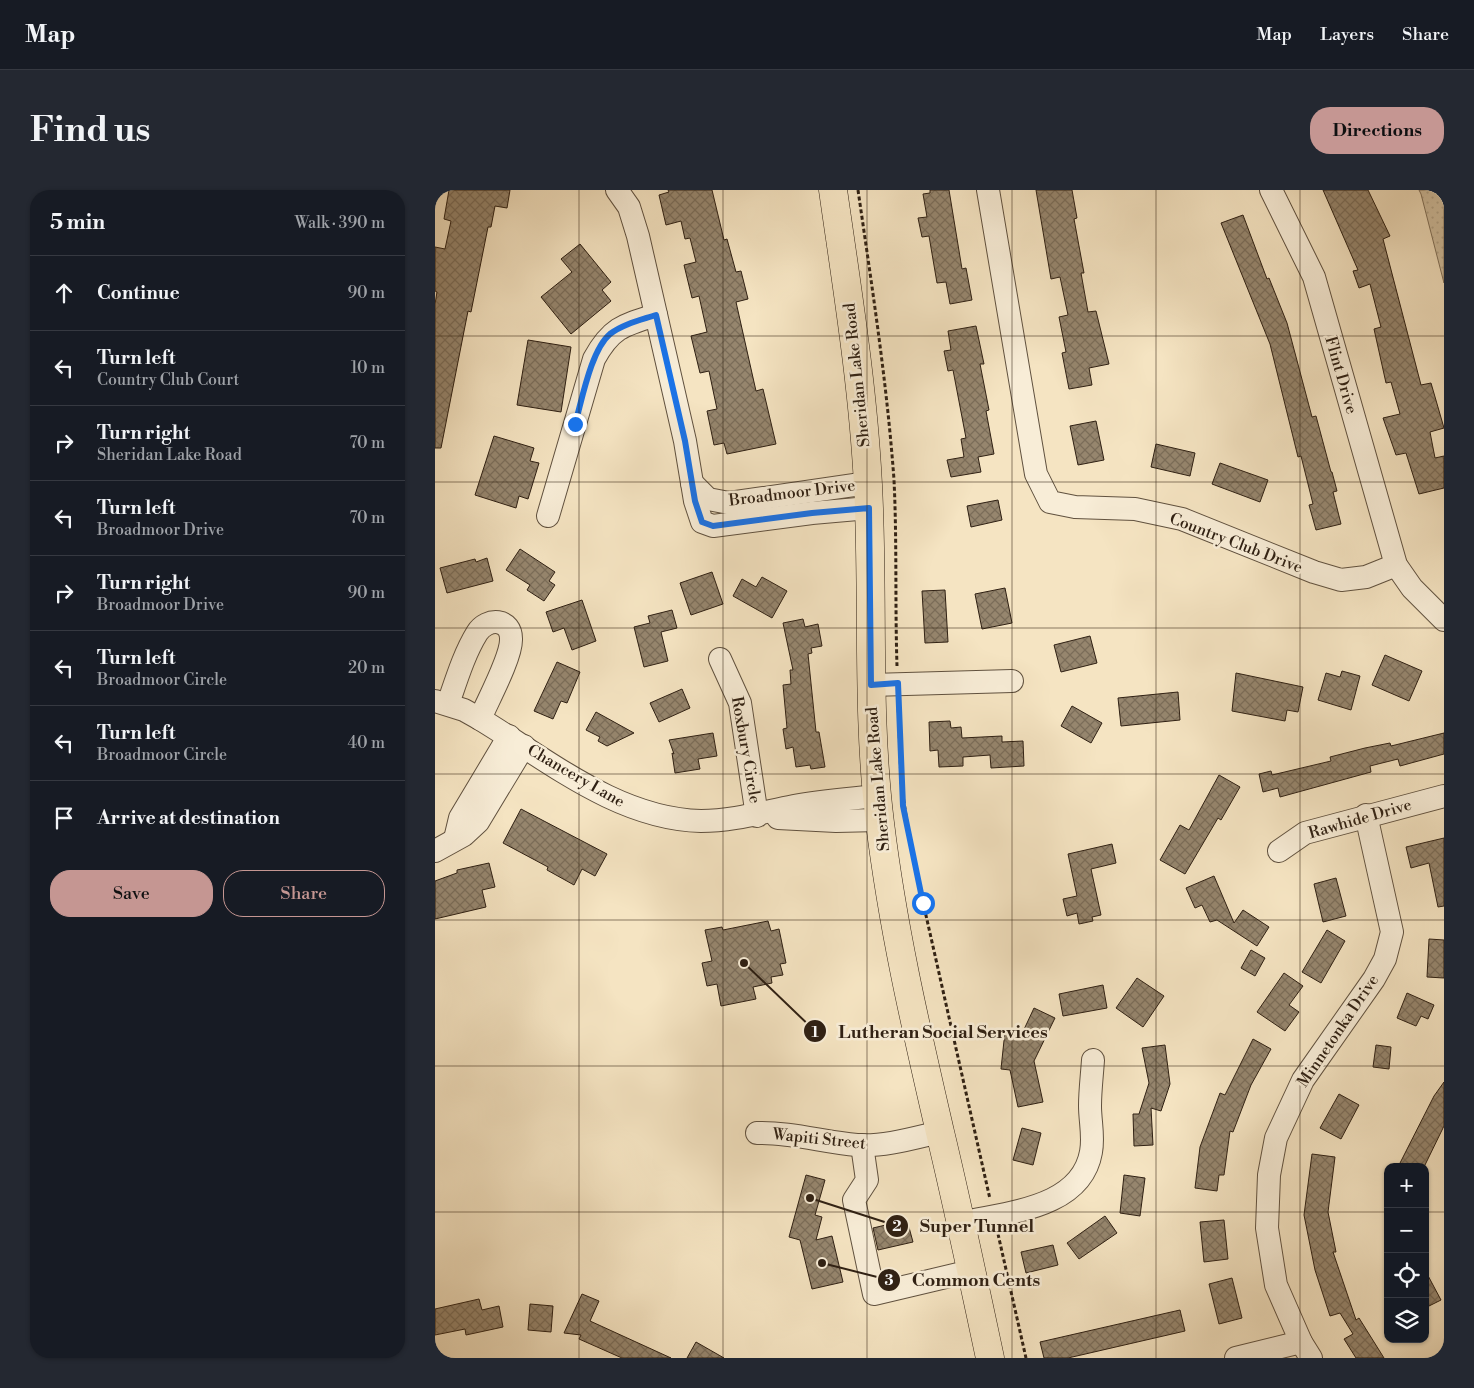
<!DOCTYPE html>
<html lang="en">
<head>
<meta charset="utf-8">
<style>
  body { margin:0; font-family:"Libre Bodoni",serif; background:#242831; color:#f1f3f6 }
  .controls { position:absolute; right:15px; bottom:15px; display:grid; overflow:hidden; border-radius:10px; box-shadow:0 1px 4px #0004 }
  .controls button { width:45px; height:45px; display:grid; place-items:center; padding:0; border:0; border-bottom:1px solid #363941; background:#171b24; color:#f1f3f6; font:25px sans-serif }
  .stop { position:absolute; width:15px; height:15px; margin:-11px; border:4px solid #1a73e8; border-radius:50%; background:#fff }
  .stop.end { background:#1a73e8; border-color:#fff; box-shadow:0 1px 5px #0008 }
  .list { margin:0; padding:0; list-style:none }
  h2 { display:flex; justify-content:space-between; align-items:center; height:65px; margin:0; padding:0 20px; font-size:21px }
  h2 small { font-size:16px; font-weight:400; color:#9ea1a6 }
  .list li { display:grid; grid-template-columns:32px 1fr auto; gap:15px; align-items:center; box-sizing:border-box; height:75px; padding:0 20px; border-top:1px solid #363941 }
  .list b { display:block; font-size:19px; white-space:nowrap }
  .list p { margin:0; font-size:16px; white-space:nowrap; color:#9ea1a6 }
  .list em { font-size:16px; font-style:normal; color:#9ea1a6 }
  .actions { display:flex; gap:10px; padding:15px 20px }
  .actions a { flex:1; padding:11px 0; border:1px solid #c59692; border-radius:20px; text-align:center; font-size:18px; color:#c59692 }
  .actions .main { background:#c59692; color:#111 }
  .icon { flex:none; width:28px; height:28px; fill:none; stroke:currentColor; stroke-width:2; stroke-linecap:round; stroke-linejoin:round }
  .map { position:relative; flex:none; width:1009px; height:1168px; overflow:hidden; border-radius:20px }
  header { display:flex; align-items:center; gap:30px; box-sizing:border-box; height:70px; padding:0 25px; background:#171b24; border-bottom:1px solid #363941 }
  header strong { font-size:24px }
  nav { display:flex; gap:28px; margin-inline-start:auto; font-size:18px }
  .intro { display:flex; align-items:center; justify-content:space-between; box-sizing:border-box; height:120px; padding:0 30px }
  h1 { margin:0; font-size:35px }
  .button { padding:12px 22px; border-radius:20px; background:#c59692; color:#111; font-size:18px; font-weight:700 }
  main { display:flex; gap:30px; padding:0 30px }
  aside { flex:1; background:#171b24; border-radius:20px; box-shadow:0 1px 4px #0004 }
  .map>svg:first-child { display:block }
</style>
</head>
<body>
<header>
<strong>Map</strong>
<nav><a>Map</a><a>Layers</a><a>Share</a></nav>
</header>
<div class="intro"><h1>Find us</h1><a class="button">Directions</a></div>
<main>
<aside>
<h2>5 min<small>Walk · 390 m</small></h2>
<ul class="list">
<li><svg class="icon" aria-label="ahead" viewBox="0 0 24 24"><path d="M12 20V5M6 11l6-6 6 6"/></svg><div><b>Continue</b></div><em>90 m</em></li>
<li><svg class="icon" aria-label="left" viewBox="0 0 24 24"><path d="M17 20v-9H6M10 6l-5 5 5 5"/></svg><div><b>Turn left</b><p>Country Club Court</p></div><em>10 m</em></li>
<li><svg class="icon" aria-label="right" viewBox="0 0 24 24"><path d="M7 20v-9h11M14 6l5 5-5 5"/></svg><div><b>Turn right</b><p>Sheridan Lake Road</p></div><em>70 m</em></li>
<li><svg class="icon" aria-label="left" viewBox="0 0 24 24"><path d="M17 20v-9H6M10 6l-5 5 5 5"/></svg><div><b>Turn left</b><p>Broadmoor Drive</p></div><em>70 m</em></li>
<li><svg class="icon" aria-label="right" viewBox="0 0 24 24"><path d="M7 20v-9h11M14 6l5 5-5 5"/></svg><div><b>Turn right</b><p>Broadmoor Drive</p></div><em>90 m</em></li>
<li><svg class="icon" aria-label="left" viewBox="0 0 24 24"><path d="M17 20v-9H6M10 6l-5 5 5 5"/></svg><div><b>Turn left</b><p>Broadmoor Circle</p></div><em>20 m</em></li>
<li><svg class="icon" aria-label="left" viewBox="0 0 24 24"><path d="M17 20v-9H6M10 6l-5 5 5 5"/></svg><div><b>Turn left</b><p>Broadmoor Circle</p></div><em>40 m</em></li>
<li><svg class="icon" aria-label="arrive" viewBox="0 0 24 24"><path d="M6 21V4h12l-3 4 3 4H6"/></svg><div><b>Arrive at destination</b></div></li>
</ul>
<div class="actions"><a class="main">Save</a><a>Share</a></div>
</aside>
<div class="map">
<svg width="1009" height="1168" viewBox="0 0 1009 1168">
  <defs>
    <pattern id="grass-dots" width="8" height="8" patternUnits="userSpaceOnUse" patternTransform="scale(1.25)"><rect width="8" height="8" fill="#d3c3a4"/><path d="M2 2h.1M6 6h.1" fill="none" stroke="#b5a78c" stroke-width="1.8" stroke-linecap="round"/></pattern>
    <pattern id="building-cross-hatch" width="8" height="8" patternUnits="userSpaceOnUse" patternTransform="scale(1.25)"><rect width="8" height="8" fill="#96866e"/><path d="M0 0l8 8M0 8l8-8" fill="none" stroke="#7b6d59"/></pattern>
  </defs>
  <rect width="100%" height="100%" fill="#f5e4c2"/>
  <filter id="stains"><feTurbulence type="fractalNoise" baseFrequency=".004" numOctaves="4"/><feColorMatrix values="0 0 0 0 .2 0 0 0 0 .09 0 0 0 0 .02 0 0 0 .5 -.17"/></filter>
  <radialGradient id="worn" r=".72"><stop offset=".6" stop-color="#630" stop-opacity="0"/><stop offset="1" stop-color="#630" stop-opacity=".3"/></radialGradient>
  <path fill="url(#grass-dots)" stroke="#81725c" d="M 984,0 L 1009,0 L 1009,93 L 986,4 Z"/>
  <g fill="url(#building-cross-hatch)" stroke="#2f2013">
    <path d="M 14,0 L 75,0 L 72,18 L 60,16 L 56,37 L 53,37 L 36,122 L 33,121 L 6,258 L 0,258 L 0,114 L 2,102 L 0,101 L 0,57 L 10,59 L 16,31 L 9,29 Z"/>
    <path d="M 233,0 L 277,0 L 289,50 L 292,49 L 301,82 L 306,81 L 313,109 L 301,112 L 321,201 L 328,199 L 341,254 L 292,264 L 289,253 L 279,255 L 272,221 L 282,219 L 279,205 L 274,181 L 265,183 L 256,146 L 272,142 L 264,106 L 257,108 L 249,75 L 261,72 L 255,48 L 250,49 L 246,31 L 231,35 L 224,5 L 234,2 Z"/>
    <path d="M 495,0 L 514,0 L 527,79 L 531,78 L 537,110 L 515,114 L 511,92 L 502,93 L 494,46 L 487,47 L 483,28 L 492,27 L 488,4 L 495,3 Z"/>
    <path d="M 601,0 L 637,0 L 642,28 L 639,29 L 649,83 L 646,83 L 653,122 L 661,121 L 674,174 L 654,178 L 657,195 L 634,199 L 627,163 L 631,162 L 624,127 L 633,125 L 625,87 L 616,89 Z"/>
    <path d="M 888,0 L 933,0 L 955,46 L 948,49 L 986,195 L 996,193 L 1009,238 L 995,242 L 1000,268 L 1009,266 L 1009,298 L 984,304 L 971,263 L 961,265 L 948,228 L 965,224 L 956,192 L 951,193 L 939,139 L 946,137 L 935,94 L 924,98 L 918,81 L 923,80 Z"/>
    <path d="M 808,25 L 832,89 L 834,88 L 852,133 L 877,227 L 881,226 L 896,282 L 897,282 L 902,301 L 898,302 L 906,334 L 881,340 L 874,315 L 878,314 L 866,266 L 863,267 L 835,154 L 786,33 Z"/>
    <path d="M 145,54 L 176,92 L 167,100 L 176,111 L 136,144 L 106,107 L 137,82 L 126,69 Z"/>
    <path d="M 541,136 L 549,174 L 545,174 L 554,220 L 551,221 L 559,264 L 543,267 L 546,282 L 516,287 L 512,270 L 529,267 L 526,249 L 531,248 L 518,180 L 513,181 L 509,161 L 516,160 L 513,141 Z"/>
    <path d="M 93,150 L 136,157 L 126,222 L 82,215 Z"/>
    <path d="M 661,231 L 669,270 L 643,275 L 635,236 Z"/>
    <path d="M 59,246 L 99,258 L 95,271 L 104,273 L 93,309 L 84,306 L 81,318 L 40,305 Z"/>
    <path d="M 721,254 L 760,263 L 755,286 L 716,277 Z"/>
    <path d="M 785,273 L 833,290 L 825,312 L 777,294 Z"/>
    <path d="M 563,310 L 567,330 L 536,337 L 532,316 Z"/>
    <path d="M 85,359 L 120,382 L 114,391 L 120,395 L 109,411 L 92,400 L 95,395 L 71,380 Z"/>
    <path d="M 52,368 L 58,391 L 12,403 L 5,378 L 40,369 L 41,372 Z"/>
    <path d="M 277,382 L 288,414 L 256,425 L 245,393 Z"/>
    <path d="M 327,387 L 352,401 L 337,428 L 298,406 L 307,389 L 321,397 Z"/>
    <path d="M 570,398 L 577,433 L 547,439 L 540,404 Z"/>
    <path d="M 510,400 L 513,452 L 490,453 L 487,401 Z"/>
    <path d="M 147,410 L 161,451 L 137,460 L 129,438 L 118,442 L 111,422 Z"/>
    <path d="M 237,420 L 242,438 L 226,442 L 233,471 L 209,477 L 199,437 L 215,433 L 213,426 Z"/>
    <path d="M 368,429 L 370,437 L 383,434 L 387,456 L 376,458 L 377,463 L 373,464 L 381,542 L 384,542 L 390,577 L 376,579 L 375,575 L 361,577 L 358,557 L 351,559 L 348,539 L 352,538 L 348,495 L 356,494 L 355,480 L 358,480 L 348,433 Z"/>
    <path d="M 655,446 L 662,473 L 626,482 L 619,455 Z"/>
    <path d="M 950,465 L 987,481 L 974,511 L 937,495 Z"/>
    <path d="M 122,472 L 145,482 L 132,513 L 126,511 L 118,529 L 99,521 Z"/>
    <path d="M 907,481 L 925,486 L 916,520 L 883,510 L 891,483 L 905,487 Z"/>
    <path d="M 801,483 L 868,497 L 863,522 L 852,520 L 850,531 L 797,521 Z"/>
    <path d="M 247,499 L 255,518 L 224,532 L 215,513 Z"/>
    <path d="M 743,502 L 745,530 L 686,536 L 683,508 Z"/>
    <path d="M 637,516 L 667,533 L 656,553 L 626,536 Z"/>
    <path d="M 161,522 L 199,543 L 172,556 L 163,551 L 165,547 L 151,540 Z"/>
    <path d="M 515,531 L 516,538 L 526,537 L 527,548 L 567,546 L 567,552 L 588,551 L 589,576 L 556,578 L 555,565 L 528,567 L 528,576 L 504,577 L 503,560 L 495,561 L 494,532 Z"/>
    <path d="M 278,543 L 282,566 L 263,569 L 265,579 L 240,583 L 237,563 L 239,564 L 234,550 Z"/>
    <path d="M 1009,543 L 1009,564 L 965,576 L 963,569 L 935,576 L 936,582 L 845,607 L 843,598 L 828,602 L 824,584 L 836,581 L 837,585 L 896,571 L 895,567 L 930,558 L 955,553 L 956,556 Z"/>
    <path d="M 784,585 L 805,597 L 786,630 L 783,628 L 750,684 L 725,670 L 745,635 L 754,640 Z"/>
    <path d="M 86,619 L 172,664 L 160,686 L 147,679 L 139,695 L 112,680 L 113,677 L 68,653 Z"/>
    <path d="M 1009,648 L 1009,716 L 1003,717 L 994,673 L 976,678 L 971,657 Z"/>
    <path d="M 677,654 L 681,673 L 656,679 L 666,725 L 657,727 L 658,731 L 644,734 L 642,723 L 632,726 L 628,709 L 642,706 L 633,664 Z"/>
    <path d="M 54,673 L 60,697 L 47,700 L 51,717 L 0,729 L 0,691 L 22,683 L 22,680 Z"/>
    <path d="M 779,686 L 799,733 L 808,720 L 834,737 L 822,756 L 782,730 L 775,732 L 767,715 L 760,718 L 751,698 Z"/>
    <path d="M 901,688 L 911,726 L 888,732 L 879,694 Z"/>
    <path d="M 333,731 L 336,741 L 344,739 L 351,773 L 345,774 L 348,785 L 336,787 L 337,793 L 318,797 L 321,809 L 286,816 L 282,794 L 272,796 L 267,773 L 277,771 L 270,740 L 287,737 L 288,740 Z"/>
    <path d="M 892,740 L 910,751 L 886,793 L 867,782 Z"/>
    <path d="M 994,749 L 1009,750 L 1009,788 L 992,787 Z"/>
    <path d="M 816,760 L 830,768 L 820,786 L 806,778 Z"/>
    <path d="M 849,783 L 868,796 L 854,815 L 864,822 L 850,841 L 822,822 Z"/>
    <path d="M 702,788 L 729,806 L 708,837 L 681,818 Z"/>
    <path d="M 668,795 L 672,818 L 628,826 L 624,804 Z"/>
    <path d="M 972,803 L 999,815 L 993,829 L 986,826 L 981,836 L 962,828 Z"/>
    <path d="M 599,818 L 620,828 L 599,871 L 608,912 L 583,917 L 575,880 L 566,879 L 570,841 L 585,848 Z"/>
    <path d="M 818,849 L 836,859 L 816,895 L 798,942 L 795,941 L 789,985 L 784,985 L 782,1001 L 760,998 L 765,957 L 785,903 L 790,905 Z"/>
    <path d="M 730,855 L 735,894 L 726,921 L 716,918 L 718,955 L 699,956 L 698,924 L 704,924 L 714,893 L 707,858 Z"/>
    <path d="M 941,855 L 956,857 L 954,879 L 938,877 Z"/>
    <path d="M 1009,892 L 1009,936 L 989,977 L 963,977 L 999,906 Z"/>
    <path d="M 904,904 L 924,915 L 906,949 L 885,938 Z"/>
    <path d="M 587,938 L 606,943 L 598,975 L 578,970 Z"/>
    <path d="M 877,964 L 900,967 L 893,1022 L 901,1062 L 898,1062 L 921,1130 L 924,1128 L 949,1168 L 921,1168 L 909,1149 L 918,1144 L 905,1123 L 895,1126 L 880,1080 L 869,1025 Z"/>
    <path d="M 371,985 L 390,990 L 380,1025 L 387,1027 L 381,1050 L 397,1046 L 408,1092 L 377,1099 L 365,1050 L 354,1047 Z"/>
    <path d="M 689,985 L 710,988 L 705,1026 L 685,1023 Z"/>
    <path d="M 670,1026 L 682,1043 L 644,1069 L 632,1053 Z"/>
    <path d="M 472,1030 L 478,1052 L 443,1060 L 438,1038 Z"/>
    <path d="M 789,1030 L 793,1069 L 769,1072 L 765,1032 Z"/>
    <path d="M 618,1055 L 623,1075 L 591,1083 L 586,1062 Z"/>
    <path d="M 990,1080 L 1006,1110 L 990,1118 Z"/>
    <path d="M 797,1088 L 807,1128 L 784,1134 L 774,1094 Z"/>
    <path d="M 147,1104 L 164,1111 L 155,1131 L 236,1168 L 187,1168 L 144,1149 L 146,1145 L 129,1143 Z"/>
    <path d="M 44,1109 L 47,1120 L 64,1116 L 68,1137 L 31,1145 L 30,1139 L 0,1145 L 0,1119 Z"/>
    <path d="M 95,1114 L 118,1116 L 116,1142 L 93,1140 Z"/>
    <path d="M 745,1120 L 750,1141 L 633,1168 L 609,1168 L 605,1152 Z"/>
    <path d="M 261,1152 L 289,1168 L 252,1168 Z"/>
  </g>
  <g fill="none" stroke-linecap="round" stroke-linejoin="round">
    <defs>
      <g id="minor">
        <path d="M 182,0 L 194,17 L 203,46 L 250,251 L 260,311 L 267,332 L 278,336 L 377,323 L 434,318"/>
        <path d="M 553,0 L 601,284 L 615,312 L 640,317 L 700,319 L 747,329 L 879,382 L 906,390 L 931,387 L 961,375"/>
        <path d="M 836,0 L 879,87 L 961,375 L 977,398 L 1009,430"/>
        <path d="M 257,293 L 273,309 L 294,313 L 433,293"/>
        <path d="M 113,326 L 159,169 C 176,138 188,135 221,125"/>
        <path d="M 285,469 L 305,513 L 322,626"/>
        <path d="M 436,495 L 577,491"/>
        <path d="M 0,511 L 29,520 L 45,529 C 113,570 183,629 266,631 C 298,631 328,622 359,616 C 387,611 415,609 442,606"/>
        <path d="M 13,514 C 21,491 29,464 42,443 C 52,427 77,428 76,450 C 76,468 53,510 45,529"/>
        <path d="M 343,628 L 401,631 L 444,630"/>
        <path d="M 20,649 L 25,628 L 74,546"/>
        <path d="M 0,661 L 29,645 L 43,632 L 89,556"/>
        <path d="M 844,661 L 870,643 L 1009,606"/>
        <path d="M 322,943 C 356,942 388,952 422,955 C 449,957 479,948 505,942"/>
        <path d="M 427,955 L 432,990 L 419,1010 L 439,1104 L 536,1081"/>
        <path d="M 526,1033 C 571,1022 646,1019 656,962 C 659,947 655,931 655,916 C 655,901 657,885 658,870"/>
        <path d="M 801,1168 L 866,1152"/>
        <path d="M 876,1168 L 866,1152 L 841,1095 L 832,1038 L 834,985 L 841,948 L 868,890 L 939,789 L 950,769 L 957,742 L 931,625"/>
      </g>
      <path id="major" d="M 398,0 C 412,98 428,196 433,295 C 439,408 431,521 445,633 C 458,740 481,838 505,942 C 523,1017 539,1093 555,1168"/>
    </defs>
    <use href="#minor" stroke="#60513f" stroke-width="24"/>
    <use href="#major" stroke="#2f2013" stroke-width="29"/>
    <g stroke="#2f2013" stroke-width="3" stroke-dasharray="4 2.5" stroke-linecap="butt">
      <path d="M 423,0 C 437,97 452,193 459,290 C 462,352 460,414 462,476"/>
      <path d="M 463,512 L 466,592 L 476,659 L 555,1009"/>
      <path d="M 563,1044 L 591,1168"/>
    </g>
    <use href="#minor" stroke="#f8edd7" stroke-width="22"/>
    <use href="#major" stroke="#f5e4c2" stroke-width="28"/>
  </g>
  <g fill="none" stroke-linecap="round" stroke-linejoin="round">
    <path stroke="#1a73e8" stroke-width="6" d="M 140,234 C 147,210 156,160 175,144 C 188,134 206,130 221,125 L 250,251 L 260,311 L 267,332 L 278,336 L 377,323 L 434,318 L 436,495 L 463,493 L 468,616 L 488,713"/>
  </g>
  <path fill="none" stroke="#2f2013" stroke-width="1" stroke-opacity="0.55" d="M 144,0 L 144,1168M 288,0 L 288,1168M 432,0 L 432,1168M 577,0 L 577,1168M 721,0 L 721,1168M 865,0 L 865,1168M 0,146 L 1009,146M 0,292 L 1009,292M 0,438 L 1009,438M 0,584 L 1009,584M 0,730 L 1009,730M 0,876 L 1009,876M 0,1022 L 953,1022M 990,1022 L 1009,1022"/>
  <g text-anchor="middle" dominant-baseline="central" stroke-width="5" stroke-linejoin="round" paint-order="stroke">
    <g font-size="16" fill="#2f2013" stroke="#f8edd7">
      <text transform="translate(422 185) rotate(-96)">Sheridan Lake Road</text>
      <text transform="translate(906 185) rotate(74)">Flint Drive</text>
      <text transform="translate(357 303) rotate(-7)">Broadmoor Drive</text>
      <text transform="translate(801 353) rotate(21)">Country Club Drive</text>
      <text transform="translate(311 560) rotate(80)">Roxbury Circle</text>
      <text transform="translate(141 586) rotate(30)">Chancery Lane</text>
      <text transform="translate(443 589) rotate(-95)">Sheridan Lake Road</text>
      <text transform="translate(925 629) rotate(-16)">Rawhide Drive</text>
      <text transform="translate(903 841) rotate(-56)">Minnetonka Drive</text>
      <text transform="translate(384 949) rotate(6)">Wapiti Street</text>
    </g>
  </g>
  <path fill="none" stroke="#2f2013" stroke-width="2" d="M309 773L380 841M375 1008L462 1036M387 1073L454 1090"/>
  <g fill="#2f2013" stroke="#f8edd7" stroke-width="2">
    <circle cx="309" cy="773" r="5"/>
    <circle cx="375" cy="1008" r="5"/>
    <circle cx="387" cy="1073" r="5"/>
    <circle cx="380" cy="841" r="12"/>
    <circle cx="462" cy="1036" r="12"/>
    <circle cx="454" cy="1090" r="12"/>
  </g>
  <g font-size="15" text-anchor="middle" font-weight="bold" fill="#fff">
    <text x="380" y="847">1</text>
    <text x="462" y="1041">2</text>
    <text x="454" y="1095">3</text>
  </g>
  <g font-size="18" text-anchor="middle" font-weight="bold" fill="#2f2013" stroke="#f8edd7" stroke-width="5" stroke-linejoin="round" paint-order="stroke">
    <text x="508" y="848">Lutheran Social Services</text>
    <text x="542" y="1042">Super Tunnel</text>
    <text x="541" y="1096">Common Cents</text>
  </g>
  <rect width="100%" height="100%" filter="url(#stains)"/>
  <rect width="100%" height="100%" fill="url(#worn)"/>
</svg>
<div class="controls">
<button>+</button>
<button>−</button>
<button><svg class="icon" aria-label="locate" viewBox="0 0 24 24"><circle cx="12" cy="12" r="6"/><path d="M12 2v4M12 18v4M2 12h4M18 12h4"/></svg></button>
<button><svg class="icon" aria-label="layers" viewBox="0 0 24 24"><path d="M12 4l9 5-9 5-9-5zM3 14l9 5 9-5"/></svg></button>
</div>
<div class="stop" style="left:488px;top:713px"></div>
<div class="stop end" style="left:140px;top:234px"></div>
</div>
</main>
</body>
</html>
